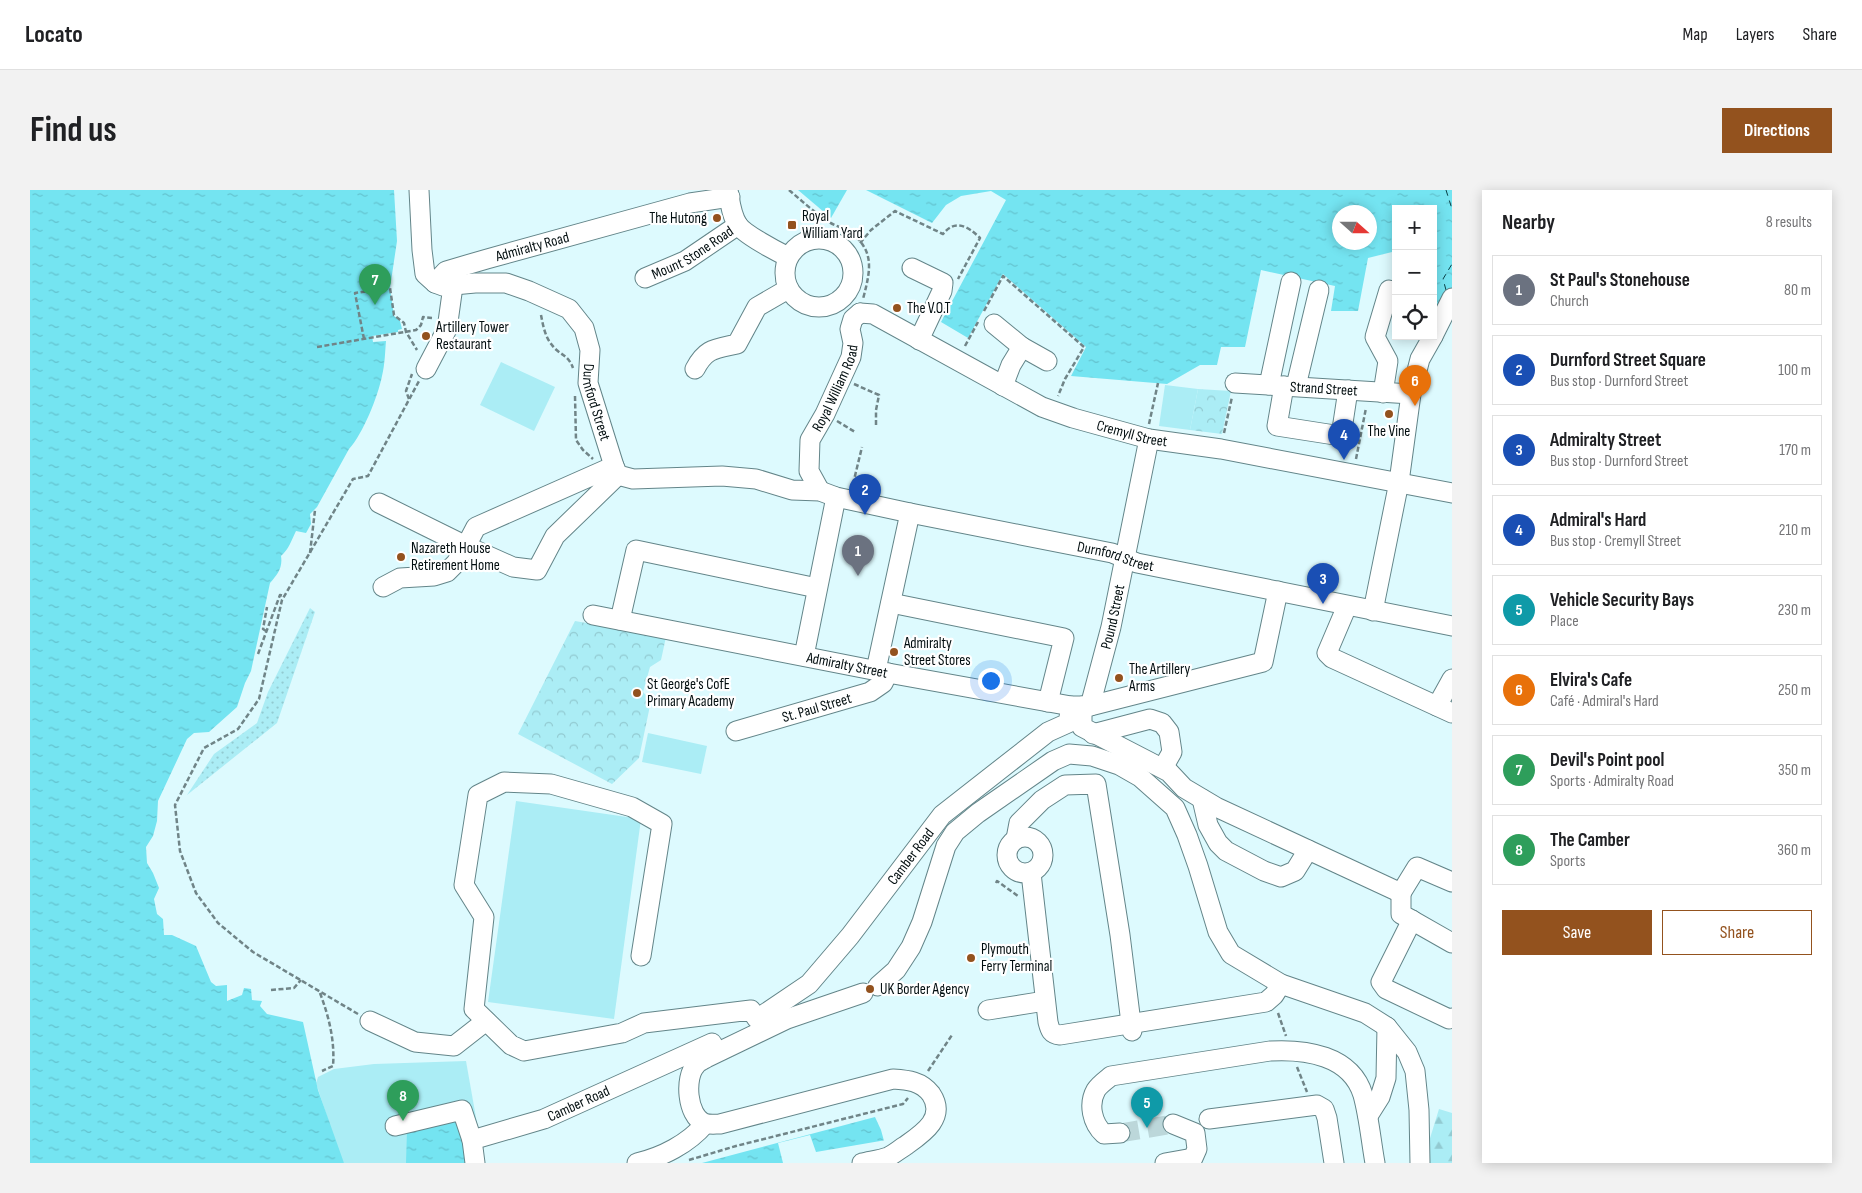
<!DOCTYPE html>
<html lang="en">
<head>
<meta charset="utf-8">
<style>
  body { margin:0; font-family:"Sofia Sans Condensed",sans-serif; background:#f2f2f2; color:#202124 }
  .controls { position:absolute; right:15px; top:15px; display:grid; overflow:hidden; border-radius:0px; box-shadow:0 2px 12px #0003 }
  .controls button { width:45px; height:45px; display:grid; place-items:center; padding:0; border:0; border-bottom:1px solid #e0e0e0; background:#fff; color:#202124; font:25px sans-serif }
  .compass { position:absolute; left:1302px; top:15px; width:45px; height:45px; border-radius:50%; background:#fff; box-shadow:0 2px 12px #0003; rotate:111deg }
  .you { position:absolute; left:960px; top:490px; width:18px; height:18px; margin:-12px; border:4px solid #fff; border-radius:50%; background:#1a73e8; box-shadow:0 0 0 8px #1a73e833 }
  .badge { display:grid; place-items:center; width:32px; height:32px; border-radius:50%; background:#93521e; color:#fff; font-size:16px; font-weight:700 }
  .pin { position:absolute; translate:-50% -41px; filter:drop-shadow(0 1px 2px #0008) }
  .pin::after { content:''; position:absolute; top:26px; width:18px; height:15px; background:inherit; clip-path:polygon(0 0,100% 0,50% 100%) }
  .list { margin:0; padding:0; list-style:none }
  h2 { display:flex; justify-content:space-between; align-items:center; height:65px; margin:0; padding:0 20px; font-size:21px }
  h2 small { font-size:16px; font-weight:400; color:#757577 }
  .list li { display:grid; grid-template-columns:32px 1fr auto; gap:15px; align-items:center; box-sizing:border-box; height:70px; margin:0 10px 10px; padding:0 10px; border:1px solid #e0e0e0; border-radius:0px }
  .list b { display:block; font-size:19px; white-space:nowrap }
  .list p { margin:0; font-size:16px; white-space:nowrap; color:#757577 }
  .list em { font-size:16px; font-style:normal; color:#757577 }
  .actions { display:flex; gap:10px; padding:15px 20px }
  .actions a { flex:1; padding:11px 0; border:1px solid #93521e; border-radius:0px; text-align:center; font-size:18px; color:#93521e }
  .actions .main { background:#93521e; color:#fff }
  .icon { flex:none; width:28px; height:28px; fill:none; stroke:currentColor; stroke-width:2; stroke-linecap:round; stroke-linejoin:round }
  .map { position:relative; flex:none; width:1422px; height:973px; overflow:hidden; border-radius:0px }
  header { display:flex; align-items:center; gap:30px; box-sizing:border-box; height:70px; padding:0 25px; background:#fff; border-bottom:1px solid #e0e0e0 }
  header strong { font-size:24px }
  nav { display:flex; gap:28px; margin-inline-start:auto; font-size:18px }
  .intro { display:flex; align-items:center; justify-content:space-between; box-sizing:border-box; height:120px; padding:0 30px }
  h1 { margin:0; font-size:35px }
  .button { padding:12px 22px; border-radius:0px; background:#93521e; color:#fff; font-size:18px; font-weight:700 }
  main { display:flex; gap:30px; padding:0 30px }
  aside { flex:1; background:#fff; border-radius:0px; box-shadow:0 2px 12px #0003 }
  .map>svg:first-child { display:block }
</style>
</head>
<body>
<header>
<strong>Locato</strong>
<nav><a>Map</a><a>Layers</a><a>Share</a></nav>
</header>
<div class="intro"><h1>Find us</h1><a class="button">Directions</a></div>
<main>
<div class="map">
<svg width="1422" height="973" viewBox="0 0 1422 973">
  <defs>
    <pattern id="grass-dots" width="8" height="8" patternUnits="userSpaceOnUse" patternTransform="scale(1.25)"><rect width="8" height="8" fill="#abedf5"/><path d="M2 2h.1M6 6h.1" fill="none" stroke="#92cad1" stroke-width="1.8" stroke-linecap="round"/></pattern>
    <pattern id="forest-firs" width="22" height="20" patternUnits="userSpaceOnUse" patternTransform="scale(1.25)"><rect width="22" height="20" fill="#abedf5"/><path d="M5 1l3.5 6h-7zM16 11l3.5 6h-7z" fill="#92cad1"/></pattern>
    <pattern id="park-crowns" width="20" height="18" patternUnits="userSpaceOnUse" patternTransform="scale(1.25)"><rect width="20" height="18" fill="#abedf5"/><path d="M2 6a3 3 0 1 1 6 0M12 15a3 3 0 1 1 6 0" fill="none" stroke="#92cad1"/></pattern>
    <pattern id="water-ripples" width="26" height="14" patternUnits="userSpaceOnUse" patternTransform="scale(1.25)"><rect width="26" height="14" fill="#74e4f1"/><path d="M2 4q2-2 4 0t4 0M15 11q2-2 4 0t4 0" fill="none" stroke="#63c2ce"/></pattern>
  </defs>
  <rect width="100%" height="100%" fill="#ddfafe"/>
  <path fill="url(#grass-dots)" d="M 280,418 L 285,422 L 247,533 L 157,605 L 184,564 L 227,533 L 238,502 Z"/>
  <path fill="url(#forest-firs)" d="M 1409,919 L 1422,923 L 1422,973 L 1398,973 L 1397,958 Z"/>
  <g fill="url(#park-crowns)">
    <path d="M 1168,199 L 1201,201 L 1192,244 L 1160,240 Z"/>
    <path d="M 545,431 L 636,447 L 631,470 L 620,477 L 613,502 L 621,511 L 609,568 L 582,594 L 488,544 Z"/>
  </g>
  <g fill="#abedf5">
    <path d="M 471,172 L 525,197 L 504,241 L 450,215 Z"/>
    <path d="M 1135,195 L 1168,199 L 1160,240 L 1129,236 Z"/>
    <path d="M 618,543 L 677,556 L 671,584 L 612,572 Z"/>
    <path d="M 486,611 L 611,629 L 584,829 L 458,812 Z"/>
    <path d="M 436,871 L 454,973 L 314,973 L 311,969 L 286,893 L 288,887 L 304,879 L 344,874 Z"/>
  </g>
  <g fill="url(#water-ripples)" fill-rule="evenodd">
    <path d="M 0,0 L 364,0 L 367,51 L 360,98 L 364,126 L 370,131 L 372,139 L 368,140 L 368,142 L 342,146 L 343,152 L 356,151 C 355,162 355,174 352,186 C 348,206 333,244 319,259 L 287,317 L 280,324 L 281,334 L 276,343 L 266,341 C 261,351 259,359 251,366 C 253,378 247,385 240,393 L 221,481 L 215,493 L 207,517 L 179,542 L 164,543 L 157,549 L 128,611 L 127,631 L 123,646 L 116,657 L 117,673 L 123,683 L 129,698 L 124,709 L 127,724 L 133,729 L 134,745 L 142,745 L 166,756 L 181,792 L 186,796 L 197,795 L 197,811 L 212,805 L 214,798 L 221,799 L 222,810 L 232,811 L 230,816 L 237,824 L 273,832 L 288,900 L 314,973 L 0,973 Z"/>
    <path d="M 768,0 L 817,0 L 801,28 Z"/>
    <path d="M 836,0 L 1422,0 L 1422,119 L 1403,115 L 1403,19 L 1366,19 L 1366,61 L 1338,68 L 1328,121 L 1301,121 L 1305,96 L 1231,80 L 1215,157 L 1191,157 L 1187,175 L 1170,175 L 1137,194 L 1041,186 L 1056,157 L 973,84 L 938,148 L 911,132 L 976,10 L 961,1 L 931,6 L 916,15 L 902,33 ZM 1310,22 L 1340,22 L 1340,52 L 1310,52 Z"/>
    <path d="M 845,927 L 851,940 L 860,973 L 672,973 Z"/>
    <path d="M 427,929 L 439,973 L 376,973 L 377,940 Z"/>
  </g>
  <path fill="#ddfafe" d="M 780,945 L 786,962 L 856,950 L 862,973 L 753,973 L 748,953 Z"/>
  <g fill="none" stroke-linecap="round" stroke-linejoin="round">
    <g stroke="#0a4046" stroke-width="1" stroke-dasharray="6 5" stroke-linecap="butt">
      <path d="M 1416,0 L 1422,19"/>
      <path d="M 1416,100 L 1413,89 L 1422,74"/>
    </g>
    <path stroke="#bcd7da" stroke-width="19" stroke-dasharray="19 9" stroke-linecap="butt" d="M 1090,943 L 1143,934"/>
    <defs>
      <g id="minor">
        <path id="s1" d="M 389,0 L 392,60 L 395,84 L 405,93 L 413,96 L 445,93 L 476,93 L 499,101 L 539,119 L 554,138 L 560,160 L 558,193 L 584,276 L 588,285 L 603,289 L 692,286 L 726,289 L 762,300 L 790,301 L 806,307 L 880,323 L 1082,363 L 1107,373 L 1422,436"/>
        <path d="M 698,0 C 700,11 701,25 708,35 C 714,44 746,61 758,67"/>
        <circle cx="789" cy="83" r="34"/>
        <path d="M 882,78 L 913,93 L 912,101 L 889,150"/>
        <path id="s2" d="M 615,88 L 655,71 L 708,35"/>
        <path id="s3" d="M 405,93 L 416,81 L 457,69 L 660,13 L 700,7"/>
        <path id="s4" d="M 830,123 L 843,124 L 1012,217 L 1043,228 L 1119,249 L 1191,259 L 1422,303"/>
        <path d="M 964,134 L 992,157"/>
        <path d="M 1403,146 L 1422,108"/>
        <path d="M 396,179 L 417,139 L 423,96"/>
        <path d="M 665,179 C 676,158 685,159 707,154 L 727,117 L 758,99"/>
        <path id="s5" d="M 1205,193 L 1381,204"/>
        <path d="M 1239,195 L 1261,92"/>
        <path d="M 973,196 L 981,175 L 992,157 L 1017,171"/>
        <path d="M 1254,196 L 1247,236 L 1311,246 L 1318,200"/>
        <path d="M 1266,196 L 1289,100"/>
        <path d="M 1353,203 L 1358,171 L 1345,147 L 1359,100"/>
        <path d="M 584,276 L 446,337 L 436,356 L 483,377 L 507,380 L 525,346 L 588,285"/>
        <path id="s6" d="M 790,301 L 779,281 L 780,250 L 795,224 L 821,167 L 823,153 L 820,139 L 823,129 L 830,123"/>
        <path d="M 349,313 L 436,356 L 426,373 L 417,382 L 404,386 L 370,388 L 353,397"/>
        <path d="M 861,413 L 1034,448 L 1018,512"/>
        <path d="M 1317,416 L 1297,463 L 1302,468 L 1422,523"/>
        <path d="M 1343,421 L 1369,292 L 1381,204 L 1390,169 L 1403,146"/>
        <path id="s7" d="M 563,425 L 858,483 L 1041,516 L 1060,516 L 1233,472 L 1248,401"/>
        <path d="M 590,430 L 606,360 L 787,398"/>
        <path d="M 774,466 L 806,307"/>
        <path d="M 846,480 L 880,323"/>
        <path d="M 1052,516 L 1052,537 L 1139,582 L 1154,598 L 1186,617 L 1371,703 L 1387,677 L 1422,692"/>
        <path id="s8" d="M 1060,516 L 1081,437 L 1119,249"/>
        <path d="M 1407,516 L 1422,489"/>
        <path id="s9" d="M 706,541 L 840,502 L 853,493 L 858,483"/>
        <path d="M 1063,544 L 1120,529 L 1132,533 L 1139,542 L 1142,562 L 1133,578"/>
        <path d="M 1172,609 L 1178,635 L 1188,653 L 1196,661 L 1234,681 L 1251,687 L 1265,681 L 1278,660"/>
        <circle cx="995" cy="665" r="18"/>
        <path d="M 986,649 L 989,633 L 1012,610 L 1035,595 L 1066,594 L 1090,745 L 1102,841"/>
        <path d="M 1001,683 L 1018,832 C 1020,840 1021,844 1030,845 L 1236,812 L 1244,805 L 1251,794"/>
        <path d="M 1371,703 L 1371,724 L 1422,753"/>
        <path d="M 1382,730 L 1351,792 L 1356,799 L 1419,829 L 1422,828"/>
        <path id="s10" d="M 611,766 L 632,634 L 602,617 L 521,594 L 474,592 L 448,605 L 434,695 L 454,727 L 444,819 L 481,855 L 494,861 L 592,843 L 614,833 L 721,820 L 727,829 L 779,794 L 820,746 L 912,625 L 1018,542 L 1038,533 L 1041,516"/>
        <path d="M 848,796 L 866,780 L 881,757 L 892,732 L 916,656 L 925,642 L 948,623 L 1023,571 L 1039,564 L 1062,566 L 1089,575 L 1110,587 L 1145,618 L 1157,645 L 1168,676 L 1188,742 L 1201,764 L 1251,794 L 1335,823 L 1357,837 L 1377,862 L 1385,881 L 1389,920 L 1390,973"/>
        <path d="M 958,820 L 1015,811"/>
        <path d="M 340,831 L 385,852 L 424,856 L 456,831"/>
        <path d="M 1338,926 L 1350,907 L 1356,888 L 1357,837"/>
        <path d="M 1179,929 L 1287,915 L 1294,919 L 1297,928 L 1304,973"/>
        <path d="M 365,936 L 432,920 L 442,950"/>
        <path d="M 1090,943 L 1074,944 C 1062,933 1058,914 1066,900 C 1069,895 1076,890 1081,886 L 1240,861 C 1275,859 1321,865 1333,905 C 1339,927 1341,951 1345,973"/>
        <path id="s11" d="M 445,973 L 442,950 L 514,929 L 682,853"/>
        <path d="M 607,973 C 632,967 658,954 675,934"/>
        <path d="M 832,973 C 840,971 850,970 858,967 C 864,964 870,959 875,956 C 892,944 917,928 901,904 C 891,891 878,890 863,889 L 690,934 C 685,934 679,935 674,933 C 657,926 654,887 666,875 C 668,872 673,870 676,868 L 757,829 L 833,803"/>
        <path d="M 1135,973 L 1163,968 L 1167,959 L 1165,943 L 1143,934"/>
      </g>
    </defs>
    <use href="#minor" stroke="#638589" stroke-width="21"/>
    <g stroke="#708487" stroke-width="2.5" stroke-dasharray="5 2.5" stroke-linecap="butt">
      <path d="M 759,0 C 772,11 785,23 799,32 C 805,36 813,38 820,42 C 846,61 840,82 833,109"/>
      <path d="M 830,53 L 841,40 L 865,21 L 913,44 C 925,29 938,36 950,48 L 928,89"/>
      <path d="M 954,121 L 973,86 L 1054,157 L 1035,189 L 1028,206"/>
      <path d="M 511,125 C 513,135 515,147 522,155 C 529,165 538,164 543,178"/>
      <path d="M 334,149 L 325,103 L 360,98 L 364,125 L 374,133 L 376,142 L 387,160"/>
      <path d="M 935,156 L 948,132"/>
      <path d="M 287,157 L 386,140 L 391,135 L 393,127 L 402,128"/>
      <path d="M 824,194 L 849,205 L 846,220 L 846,235"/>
      <path d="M 545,206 L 546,250 L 553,260 L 563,269"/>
      <path d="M 379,209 L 376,201 L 382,184"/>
      <path d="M 807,231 L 825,242"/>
      <path d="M 1119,234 L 1128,193"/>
      <path d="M 1194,243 L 1202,207"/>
      <path d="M 1326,269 L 1336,218"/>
      <path d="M 823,294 L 832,257"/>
      <path d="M 280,363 L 285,320"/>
      <path d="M 236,441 L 233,439 L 237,417"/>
      <path d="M 228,464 L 250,405 L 254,406"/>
      <path d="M 966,693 L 967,691 L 988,706"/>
      <path d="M 241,800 L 264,798 L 271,790"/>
      <path d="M 290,803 C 299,827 305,851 303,876 L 292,881"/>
      <path d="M 1248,823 L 1256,846"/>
      <path d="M 328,824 L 223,762 L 188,733 L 166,703 L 150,661 L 145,615 L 174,558 L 208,539 L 229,509 L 252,410 L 323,289 L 338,286 L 389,191"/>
      <path d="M 1267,877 L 1277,902"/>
      <path d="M 898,881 L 922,845"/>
      <path d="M 659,970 L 706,956 L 873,914 L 878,908"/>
    </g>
    <use href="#minor" stroke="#fff" stroke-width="19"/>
  </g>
  <g fill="#93521e" stroke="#fff" stroke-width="2">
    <circle cx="687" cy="28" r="5"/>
    <rect x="757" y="30" width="10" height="10" rx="2.5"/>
    <circle cx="867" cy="118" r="5"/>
    <circle cx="396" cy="146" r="5"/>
    <circle cx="1359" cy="224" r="5"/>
    <circle cx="371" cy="367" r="5"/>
    <circle cx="864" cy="462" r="5"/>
    <circle cx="1089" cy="488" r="5"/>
    <circle cx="607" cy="503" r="5"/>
    <circle cx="941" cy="768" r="5"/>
    <circle cx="840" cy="799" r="5"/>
  </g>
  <g text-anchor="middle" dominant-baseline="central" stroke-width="4.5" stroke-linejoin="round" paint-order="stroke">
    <g font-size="15" fill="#030e10" stroke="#fff" text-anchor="start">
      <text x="772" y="26">Royal<tspan x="772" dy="17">William Yard</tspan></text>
      <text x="677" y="28" text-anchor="end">The Hutong</text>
      <text x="877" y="118">The V.O.T</text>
      <text x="406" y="137">Artillery Tower<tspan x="406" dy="17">Restaurant</tspan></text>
      <text x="1359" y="241" text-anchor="middle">The Vine</text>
      <text x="381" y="358">Nazareth House<tspan x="381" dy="17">Retirement Home</tspan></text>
      <text x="874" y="453">Admiralty<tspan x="874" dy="17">Street Stores</tspan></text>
      <text x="1099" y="479">The Artillery<tspan x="1099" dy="17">Arms</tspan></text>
      <text x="617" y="494">St George's CofE<tspan x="617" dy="17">Primary Academy</tspan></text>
      <text x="951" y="759">Plymouth<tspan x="951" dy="17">Ferry Terminal</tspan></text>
      <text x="850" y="799">UK Border Agency</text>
    </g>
    <g font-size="15" fill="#030e10" stroke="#fff">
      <text stroke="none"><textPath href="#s3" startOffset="106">Admiralty Road</textPath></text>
      <text stroke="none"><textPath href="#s2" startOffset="54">Mount Stone Road</textPath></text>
      <text stroke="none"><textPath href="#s6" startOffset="112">Royal William Road</textPath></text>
      <text stroke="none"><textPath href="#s5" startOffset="89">Strand Street</textPath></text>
      <text stroke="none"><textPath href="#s1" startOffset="338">Durnford Street</textPath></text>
      <text stroke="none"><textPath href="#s4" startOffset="300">Cremyll Street</textPath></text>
      <text stroke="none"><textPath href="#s1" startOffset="922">Durnford Street</textPath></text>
      <text stroke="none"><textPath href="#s8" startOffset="92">Pound Street</textPath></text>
      <text stroke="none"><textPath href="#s7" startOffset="259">Admiralty Street</textPath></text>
      <text stroke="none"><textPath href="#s9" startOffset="84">St. Paul Street</textPath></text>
      <text stroke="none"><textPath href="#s10" startOffset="1084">Camber Road</textPath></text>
      <text stroke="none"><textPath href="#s11" startOffset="136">Camber Road</textPath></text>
    </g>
  </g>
</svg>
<div class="controls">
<button>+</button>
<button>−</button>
<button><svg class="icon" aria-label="locate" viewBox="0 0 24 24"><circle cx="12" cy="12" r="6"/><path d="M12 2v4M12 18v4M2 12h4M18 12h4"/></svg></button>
</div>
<svg class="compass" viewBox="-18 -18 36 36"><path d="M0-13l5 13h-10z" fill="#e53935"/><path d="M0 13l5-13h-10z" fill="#757577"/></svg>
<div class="you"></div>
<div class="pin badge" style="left:828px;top:386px;background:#6b7280">1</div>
<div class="pin badge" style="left:835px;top:325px;background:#1a4fb4">2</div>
<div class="pin badge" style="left:1293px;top:414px;background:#1a4fb4">3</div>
<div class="pin badge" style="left:1314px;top:270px;background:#1a4fb4">4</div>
<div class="pin badge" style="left:1117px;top:938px;background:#0f9aa8">5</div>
<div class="pin badge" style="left:1385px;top:216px;background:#e8710a">6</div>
<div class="pin badge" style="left:345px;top:115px;background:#2e9e5b">7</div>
<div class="pin badge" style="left:373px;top:931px;background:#2e9e5b">8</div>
</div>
<aside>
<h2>Nearby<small>8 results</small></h2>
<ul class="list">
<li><span class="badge" style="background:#6b7280">1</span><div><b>St Paul's Stonehouse</b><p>Church</p></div><em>80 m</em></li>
<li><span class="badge" style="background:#1a4fb4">2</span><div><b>Durnford Street Square</b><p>Bus stop · Durnford Street</p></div><em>100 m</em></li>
<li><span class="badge" style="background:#1a4fb4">3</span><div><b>Admiralty Street</b><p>Bus stop · Durnford Street</p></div><em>170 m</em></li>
<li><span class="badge" style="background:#1a4fb4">4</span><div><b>Admiral's Hard</b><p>Bus stop · Cremyll Street</p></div><em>210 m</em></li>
<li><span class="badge" style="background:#0f9aa8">5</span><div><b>Vehicle Security Bays</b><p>Place</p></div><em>230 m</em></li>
<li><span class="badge" style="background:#e8710a">6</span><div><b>Elvira's Cafe</b><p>Café · Admiral's Hard</p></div><em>250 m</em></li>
<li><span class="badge" style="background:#2e9e5b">7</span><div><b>Devil's Point pool</b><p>Sports · Admiralty Road</p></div><em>350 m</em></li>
<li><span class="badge" style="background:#2e9e5b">8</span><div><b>The Camber</b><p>Sports</p></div><em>360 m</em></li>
</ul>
<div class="actions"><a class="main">Save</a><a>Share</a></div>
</aside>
</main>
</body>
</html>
